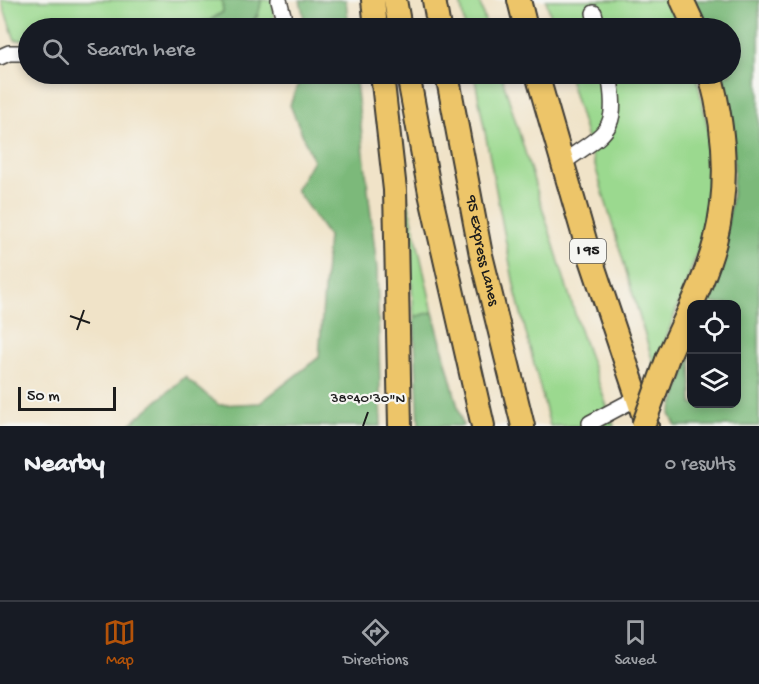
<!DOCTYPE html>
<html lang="en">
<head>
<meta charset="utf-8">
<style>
  body { margin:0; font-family:"Gochi Hand",sans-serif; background:#242831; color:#f1f3f6 }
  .controls { position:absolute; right:18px; bottom:18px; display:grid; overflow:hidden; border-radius:12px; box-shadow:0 3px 9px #0003 }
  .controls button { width:54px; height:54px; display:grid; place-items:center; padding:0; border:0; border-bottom:2px solid #363941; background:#171b24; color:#f1f3f6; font:30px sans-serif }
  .scale { position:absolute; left:18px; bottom:15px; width:98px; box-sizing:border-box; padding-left:6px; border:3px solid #1c1c1c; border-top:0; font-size:16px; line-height:21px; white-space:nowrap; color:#1c1c1c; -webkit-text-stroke:4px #f6f6f2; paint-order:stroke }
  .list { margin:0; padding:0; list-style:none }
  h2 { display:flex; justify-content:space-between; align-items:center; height:78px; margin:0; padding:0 24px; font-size:26px }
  h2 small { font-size:20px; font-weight:400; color:#9ea1a6 }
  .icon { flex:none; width:33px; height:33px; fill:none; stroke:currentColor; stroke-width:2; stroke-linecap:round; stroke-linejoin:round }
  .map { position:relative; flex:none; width:759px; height:426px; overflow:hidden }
  .search { position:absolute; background:#171b24; box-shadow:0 3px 9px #0003; left:18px; right:18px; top:18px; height:66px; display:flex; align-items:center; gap:15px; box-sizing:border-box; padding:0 21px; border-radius:33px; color:#9ea1a6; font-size:22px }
  .sheet { height:174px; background:#171b24 }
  nav { display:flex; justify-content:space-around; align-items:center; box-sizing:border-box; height:84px; border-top:2px solid #363941; background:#171b24; font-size:16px; color:#9ea1a6 }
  nav a { display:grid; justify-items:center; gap:3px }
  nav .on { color:#b45309 }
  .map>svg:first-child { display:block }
</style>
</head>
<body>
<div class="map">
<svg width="759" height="426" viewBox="0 0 759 426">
  <rect width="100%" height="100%" fill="#f6f6f2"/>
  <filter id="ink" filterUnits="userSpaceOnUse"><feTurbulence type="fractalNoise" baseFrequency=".0167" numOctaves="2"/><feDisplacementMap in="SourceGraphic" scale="12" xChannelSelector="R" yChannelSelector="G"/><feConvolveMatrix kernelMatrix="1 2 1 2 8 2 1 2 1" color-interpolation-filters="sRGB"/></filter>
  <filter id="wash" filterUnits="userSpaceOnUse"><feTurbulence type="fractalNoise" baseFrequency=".008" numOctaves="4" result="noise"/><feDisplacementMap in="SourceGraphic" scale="24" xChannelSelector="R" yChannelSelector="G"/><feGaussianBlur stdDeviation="1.35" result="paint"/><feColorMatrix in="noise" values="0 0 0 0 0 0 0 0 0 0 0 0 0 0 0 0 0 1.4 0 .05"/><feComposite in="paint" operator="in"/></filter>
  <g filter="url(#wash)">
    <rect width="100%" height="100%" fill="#f0e3c8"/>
    <g fill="#9bd98f" stroke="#5c7a56" stroke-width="1.5">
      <path d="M 1,0 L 222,0 L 223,12 L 209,21 L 162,25 L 162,28 L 28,28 L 28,40 L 15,40 Z"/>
      <path d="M 261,0 L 273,0 L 274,17 L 271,28 L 247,28 L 258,16 Z"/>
      <path d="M 460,0 L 479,0 L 487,28 L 465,28 Z"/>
      <path d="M 546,0 L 667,0 L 680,28 L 554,28 Z"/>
      <path d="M 474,74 L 501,74 L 581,333 L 614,426 L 550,426 L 515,290 Z"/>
      <path d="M 568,74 L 696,74 L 712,147 L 709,220 L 655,369 Z"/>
      <path d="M 405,188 L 433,312 L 414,317 Z"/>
    </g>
    <g fill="#7cb97a" stroke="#4c6a4b" stroke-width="1.5">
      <path d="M 222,0 L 261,0 C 261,12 254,20 247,28 L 162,28 L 161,25 L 209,21 L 223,12 Z"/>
      <path d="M 300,0 L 346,0 L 349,28 L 306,28 Z"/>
      <path d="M 693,0 L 759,0 L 759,426 L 676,426 L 670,414 L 691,354 L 692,404 L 736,404 L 736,304 L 707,304 C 731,219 746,162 722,74 L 730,74 L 730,28 L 709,28 Z"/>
      <path d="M 302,74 L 355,74 L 377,269 L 381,426 L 128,426 L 185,377 L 219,405 L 260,403 L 319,357 L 328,236 L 296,190 L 313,160 L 290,105 Z"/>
      <path d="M 433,312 L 463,426 L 419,426 L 414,317 Z"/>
    </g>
  </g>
  <g filter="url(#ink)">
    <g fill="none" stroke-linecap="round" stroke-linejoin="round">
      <defs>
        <g id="minor">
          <path d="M 594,13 L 598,28"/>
          <path d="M 278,28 L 283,15 L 279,0"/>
          <path d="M 0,57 L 9,53 L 28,53"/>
          <path d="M 561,164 C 606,131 620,134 609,74"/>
          <path d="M 590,423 L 637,398"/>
        </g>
        <g id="highway">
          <path d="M 373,0 L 376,28"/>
          <path d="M 395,0 L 400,28"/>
          <path d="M 434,0 L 439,28"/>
          <path d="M 519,0 L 526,28"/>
          <path d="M 682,0 L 695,28"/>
          <path d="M 382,74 L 395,190 L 400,426"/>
          <path d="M 408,74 L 430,193 L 483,426"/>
          <path id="s1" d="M 447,74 L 481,255 L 523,426"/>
          <path d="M 537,74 L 587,247 L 647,426"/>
          <path d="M 668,357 C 684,320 705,281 715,242 C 729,187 725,128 710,74"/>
        </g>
      </defs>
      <use href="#minor" stroke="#3c3a36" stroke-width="18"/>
      <use href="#highway" stroke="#3c3a36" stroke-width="26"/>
      <use href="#minor" stroke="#fff" stroke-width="15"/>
      <use href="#highway" stroke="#edc569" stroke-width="22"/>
      <defs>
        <path id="highway-bridge" d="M 643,426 L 668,357"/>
      </defs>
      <use href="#highway-bridge" stroke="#3c3a36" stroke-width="26" stroke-linecap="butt"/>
      <use href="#highway-bridge" stroke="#edc569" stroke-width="22"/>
    </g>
  </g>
  <path fill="none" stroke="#1c1c1c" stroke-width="2" d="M 70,316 L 90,323M 77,330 L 84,310M 363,426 L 368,412"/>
  <g text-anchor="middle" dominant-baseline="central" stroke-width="4.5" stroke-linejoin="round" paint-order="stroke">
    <rect fill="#f6f6f2" stroke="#5d5d5c" stroke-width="1.5" x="570" y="239" width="36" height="24" rx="4.5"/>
    <g font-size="15" font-weight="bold" fill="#1c1c1c">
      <text x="588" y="251">I 95</text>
    </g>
    <g font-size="16" fill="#1c1c1c" stroke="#f6f6f2">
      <text stroke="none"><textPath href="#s1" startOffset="180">95 Express Lanes</textPath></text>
    </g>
  </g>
  <g font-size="15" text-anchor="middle" fill="#1c1c1c" stroke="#f6f6f2" stroke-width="4.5" stroke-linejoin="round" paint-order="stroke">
    <text x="368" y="402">38°40'30"N</text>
  </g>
</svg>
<div class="controls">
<button><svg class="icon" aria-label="locate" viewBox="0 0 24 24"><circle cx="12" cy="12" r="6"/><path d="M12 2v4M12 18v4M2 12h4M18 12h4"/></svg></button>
<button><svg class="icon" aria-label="layers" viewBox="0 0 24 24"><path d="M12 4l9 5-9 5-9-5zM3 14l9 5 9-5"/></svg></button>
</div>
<div class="scale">50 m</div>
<div class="search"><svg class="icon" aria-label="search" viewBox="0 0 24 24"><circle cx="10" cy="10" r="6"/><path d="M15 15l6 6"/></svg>Search here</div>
</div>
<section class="sheet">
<h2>Nearby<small>0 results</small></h2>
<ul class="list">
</ul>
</section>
<nav>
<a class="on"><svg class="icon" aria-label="map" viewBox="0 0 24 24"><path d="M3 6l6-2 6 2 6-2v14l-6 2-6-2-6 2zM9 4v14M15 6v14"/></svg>Map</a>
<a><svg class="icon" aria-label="directions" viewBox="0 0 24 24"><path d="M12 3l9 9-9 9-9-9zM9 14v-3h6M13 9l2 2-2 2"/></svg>Directions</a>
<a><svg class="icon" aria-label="saved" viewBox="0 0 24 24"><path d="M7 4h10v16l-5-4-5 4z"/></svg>Saved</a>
</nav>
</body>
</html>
